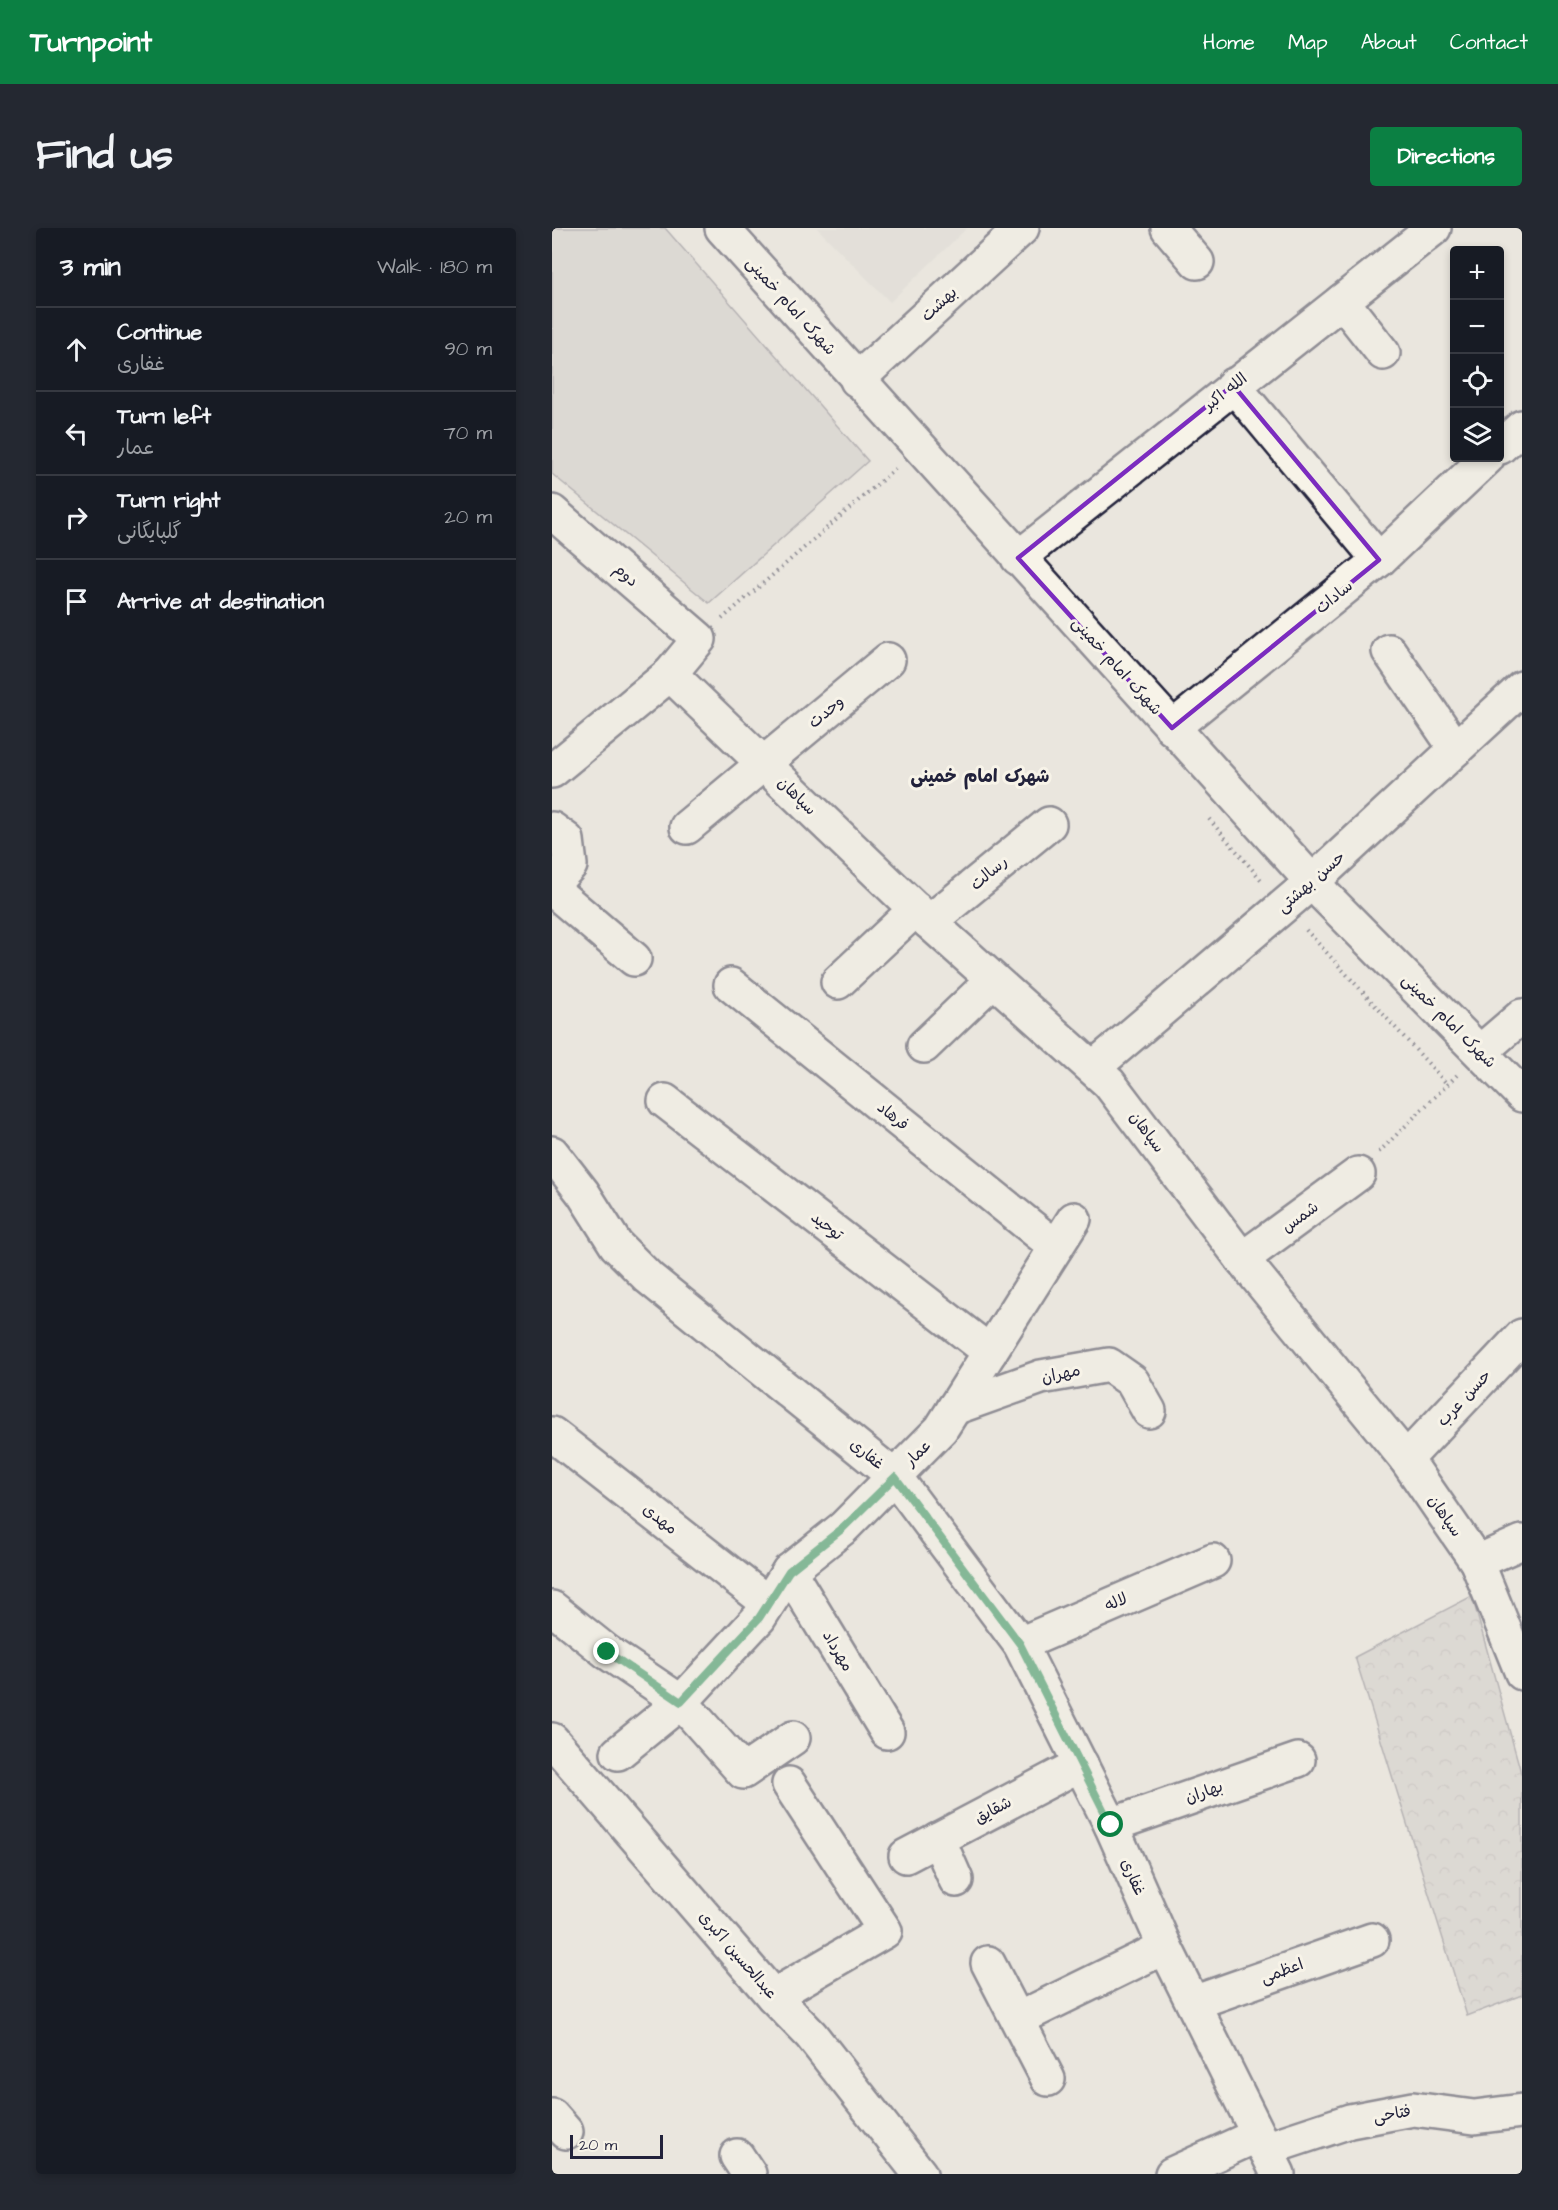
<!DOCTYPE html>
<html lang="en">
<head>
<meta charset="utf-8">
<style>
  body { margin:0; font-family:"Architects Daughter","Playpen Sans Arabic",sans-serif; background:#242831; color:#f1f3f6 }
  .controls { position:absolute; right:18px; top:18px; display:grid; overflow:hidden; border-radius:6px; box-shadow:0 3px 9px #0003 }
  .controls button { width:54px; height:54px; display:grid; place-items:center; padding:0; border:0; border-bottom:2px solid #363941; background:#171b24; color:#f1f3f6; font:30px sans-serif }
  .scale { position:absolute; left:18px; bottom:15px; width:93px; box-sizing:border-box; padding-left:6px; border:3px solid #22223b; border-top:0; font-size:16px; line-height:21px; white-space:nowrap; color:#22223b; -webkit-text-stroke:4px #f7f3e8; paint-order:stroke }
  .stop { position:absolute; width:18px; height:18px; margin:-14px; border:4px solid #0b8043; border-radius:50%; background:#fff }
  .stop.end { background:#0b8043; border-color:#fff; box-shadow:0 2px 6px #0008 }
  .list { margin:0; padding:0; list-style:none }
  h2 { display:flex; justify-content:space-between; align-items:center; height:78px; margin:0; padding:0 24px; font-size:26px }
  h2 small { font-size:20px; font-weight:400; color:#9ea1a6 }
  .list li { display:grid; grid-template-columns:39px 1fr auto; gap:18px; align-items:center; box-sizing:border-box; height:84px; padding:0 24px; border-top:2px solid #363941 }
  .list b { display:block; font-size:22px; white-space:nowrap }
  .list p { margin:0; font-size:20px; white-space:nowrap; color:#9ea1a6 }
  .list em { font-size:20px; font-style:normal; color:#9ea1a6 }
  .icon { flex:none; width:33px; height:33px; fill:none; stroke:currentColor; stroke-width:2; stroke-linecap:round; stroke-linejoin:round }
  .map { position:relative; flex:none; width:970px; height:1946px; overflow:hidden; border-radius:6px }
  header { display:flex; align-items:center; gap:36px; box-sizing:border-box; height:84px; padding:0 30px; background:#0b8043; color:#fff }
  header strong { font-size:28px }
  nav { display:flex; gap:33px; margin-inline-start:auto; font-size:21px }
  .intro { display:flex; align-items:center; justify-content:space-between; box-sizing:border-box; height:144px; padding:0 36px }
  h1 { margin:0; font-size:42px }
  .button { padding:15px 27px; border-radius:6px; background:#0b8043; color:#fff; font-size:21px; font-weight:700 }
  main { display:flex; gap:36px; padding:0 36px }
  aside { flex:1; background:#171b24; border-radius:6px; box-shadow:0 3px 9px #0003 }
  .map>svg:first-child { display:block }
</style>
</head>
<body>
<header>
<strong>Turnpoint</strong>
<nav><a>Home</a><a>Map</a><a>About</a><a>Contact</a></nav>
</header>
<div class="intro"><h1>Find us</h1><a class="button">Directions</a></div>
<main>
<aside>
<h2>3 min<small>Walk · 180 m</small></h2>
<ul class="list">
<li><svg class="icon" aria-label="ahead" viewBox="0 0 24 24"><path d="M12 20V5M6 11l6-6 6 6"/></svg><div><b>Continue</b><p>غفاری</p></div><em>90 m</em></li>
<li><svg class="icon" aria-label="left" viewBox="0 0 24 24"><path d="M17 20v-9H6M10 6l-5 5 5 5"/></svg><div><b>Turn left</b><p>عمار</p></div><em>70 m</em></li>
<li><svg class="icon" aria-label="right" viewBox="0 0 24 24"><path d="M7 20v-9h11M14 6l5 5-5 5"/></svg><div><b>Turn right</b><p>گلپایگانی</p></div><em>20 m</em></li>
<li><svg class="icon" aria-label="arrive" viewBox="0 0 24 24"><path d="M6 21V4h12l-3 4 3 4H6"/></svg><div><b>Arrive at destination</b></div></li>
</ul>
</aside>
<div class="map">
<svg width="970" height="1946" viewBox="0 0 970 1946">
  <defs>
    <pattern id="park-crowns" width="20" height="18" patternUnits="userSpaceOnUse" patternTransform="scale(1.5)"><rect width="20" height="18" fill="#cdc9c6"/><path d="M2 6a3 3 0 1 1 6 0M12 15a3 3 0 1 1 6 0" fill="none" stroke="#b0acab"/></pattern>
  </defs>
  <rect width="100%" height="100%" fill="#eae6de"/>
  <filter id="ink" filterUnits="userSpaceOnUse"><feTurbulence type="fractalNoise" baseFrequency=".0167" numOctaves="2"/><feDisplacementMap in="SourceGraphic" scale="12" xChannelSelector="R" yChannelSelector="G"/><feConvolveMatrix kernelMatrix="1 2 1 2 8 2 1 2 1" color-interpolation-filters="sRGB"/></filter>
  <g filter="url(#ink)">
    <path fill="#dbd8d2" d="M 265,0 L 415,0 L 338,74 Z"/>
    <path fill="#cdc9c6" stroke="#787680" stroke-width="1.5" d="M 0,0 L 113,0 L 316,233 L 157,375 L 0,246 Z"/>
    <path fill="url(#park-crowns)" stroke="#787680" stroke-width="1.5" d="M 920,1368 L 970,1548 L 970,1767 L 915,1788 L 803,1429 Z"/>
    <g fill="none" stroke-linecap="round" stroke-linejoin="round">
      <defs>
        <g id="minor">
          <path d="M 170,0 L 773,668 L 970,867"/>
          <path d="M 616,0 L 645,34"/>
          <path d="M 790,73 L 831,125"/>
          <path d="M 305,152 L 470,0"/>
          <path d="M 681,157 L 827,332"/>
          <path d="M 948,219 L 970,199"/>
          <path d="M 0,284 L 147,411 L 118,446 L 0,543"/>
          <path d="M 466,330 L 882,0"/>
          <path d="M 837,423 L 904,521"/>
          <path d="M 118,446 L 377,694 L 557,855 L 690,1031 L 854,1231 L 925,1334 L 970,1445"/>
          <path d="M 620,500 L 827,332 L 935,230"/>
          <path d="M 135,599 L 336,432"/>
          <path d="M 0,601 L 15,612 L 18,637 L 0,657"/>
          <path d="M 0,661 L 82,731"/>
          <path d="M 377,694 L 497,596"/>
          <path d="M 286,754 L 364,681"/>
          <path d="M 179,757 L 504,1019"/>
          <path d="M 372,818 L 441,752"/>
          <path d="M 928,824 L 970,788"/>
          <path d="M 541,840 L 760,654 L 970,460"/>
          <path d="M 113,873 L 438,1124"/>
          <path d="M 0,925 L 31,965 L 64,1017 L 97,1050 L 343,1249 L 468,1416 L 559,1597 L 613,1719 L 726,1946"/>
          <path d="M 690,1031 L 806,946"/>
          <path d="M 402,1180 L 489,1149 L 557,1137 L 580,1153 L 597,1183"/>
          <path d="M 0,1206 L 216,1375"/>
          <path d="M 854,1231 L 970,1108"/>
          <path d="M 925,1334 L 970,1314"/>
          <path d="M 237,1343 L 335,1504"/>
          <path d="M 0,1380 L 55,1424 L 129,1474 L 191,1544 L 241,1510"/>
          <path d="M 468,1416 L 661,1333"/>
          <path d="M 0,1512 L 221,1768 L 259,1807 L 368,1946"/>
          <path d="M 66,1525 L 129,1474 L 207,1390 L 237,1343 L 291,1300 L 389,1201 L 522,991"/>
          <path d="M 559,1597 L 746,1532"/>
          <path d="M 386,1611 L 404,1652"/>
          <path d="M 354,1628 L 529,1536"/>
          <path d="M 436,1735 L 496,1851"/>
          <path d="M 221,1768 L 333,1703 L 237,1556"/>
          <path d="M 641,1775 L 820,1712"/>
          <path d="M 466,1791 L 613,1719"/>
          <path d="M 0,1888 L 14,1904"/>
          <path d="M 713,1921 L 798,1893 L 861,1881 L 922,1889 L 970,1883"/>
          <path d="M 185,1928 L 197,1946"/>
          <path d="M 620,1946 L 706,1907"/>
        </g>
      </defs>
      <use href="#minor" stroke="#22223b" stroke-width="38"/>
      <g stroke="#22223b" stroke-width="4" stroke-dasharray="1.5 4.5" stroke-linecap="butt">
        <path d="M 170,391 L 344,240"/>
        <path d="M 657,591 L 711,654"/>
        <path d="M 754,702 L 895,856"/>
        <path d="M 827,924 L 905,847"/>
      </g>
      <use href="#minor" stroke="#f7f3e8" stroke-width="33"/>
    </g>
  </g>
  <g fill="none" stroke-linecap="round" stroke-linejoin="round" filter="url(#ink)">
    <path stroke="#0b8043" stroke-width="8" d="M 55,1424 L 129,1474 L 207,1390 L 237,1343 L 291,1300 L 343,1249 L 468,1416 L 559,1597"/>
  </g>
  <path d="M0 0H970V1946H0ZM 681,157 L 827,332 L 620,500 L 466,330 Z" fill="#eae6de" fill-opacity=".55" fill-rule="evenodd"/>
  <path fill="none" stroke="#7b2cbf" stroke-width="4.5" stroke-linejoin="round" d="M 681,157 L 827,332 L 620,500 L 466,330 Z"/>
  <g text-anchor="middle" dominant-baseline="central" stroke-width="6" stroke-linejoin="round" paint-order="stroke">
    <g font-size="16" fill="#22223b" stroke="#f7f3e8">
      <text transform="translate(387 76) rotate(-43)">بهشت</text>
      <text transform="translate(239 78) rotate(48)">شهرک امام خمینی</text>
      <text transform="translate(673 164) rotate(-38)">الله اکبر</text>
      <text transform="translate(74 347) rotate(41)">دوم</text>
      <text transform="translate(782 369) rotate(-39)">سادات</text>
      <text transform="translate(565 438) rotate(48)">شهرک امام خمینی</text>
      <text transform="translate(274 484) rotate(-40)">وحدت</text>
      <text transform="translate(245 568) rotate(44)">سپاهان</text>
      <text transform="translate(437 645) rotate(-40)">رسالت</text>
      <text transform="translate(759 654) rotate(-41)">حسن بهشتی</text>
      <text transform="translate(897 793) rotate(45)">شهرک امام خمینی</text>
      <text transform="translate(341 888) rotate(39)">فرهاد</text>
      <text transform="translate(595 904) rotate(53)">سپاهان</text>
      <text transform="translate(748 989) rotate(-36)">شمس</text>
      <text transform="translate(275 998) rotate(38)">توحید</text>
      <text transform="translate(509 1146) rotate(-12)">مهران</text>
      <text transform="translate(912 1170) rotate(-47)">حسن عرب</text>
      <text transform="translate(366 1225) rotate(-46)">عمار</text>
      <text transform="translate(315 1226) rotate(39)">غفاری</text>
      <text transform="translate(893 1288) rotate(55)">سپاهان</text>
      <text transform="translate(108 1291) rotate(38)">مهدی</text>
      <text transform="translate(564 1374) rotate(-23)">لاله</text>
      <text transform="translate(286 1423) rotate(59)">مهرداد</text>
      <text transform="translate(652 1564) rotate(-19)">بهاران</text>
      <text transform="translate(441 1582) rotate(-28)">شقایق</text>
      <text transform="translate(581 1649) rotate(66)">غفاری</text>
      <text transform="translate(186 1727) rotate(49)">عبدالحسین اکبری</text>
      <text transform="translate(730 1743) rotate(-20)">اعظمی</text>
      <text transform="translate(840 1886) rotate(-10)">فتاحی</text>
    </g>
    <g font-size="18" font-weight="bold" fill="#22223b" stroke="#f7f3e8">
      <text x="428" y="548">شهرک امام خمینی</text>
    </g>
  </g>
</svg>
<div class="controls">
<button>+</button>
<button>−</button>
<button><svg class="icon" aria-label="locate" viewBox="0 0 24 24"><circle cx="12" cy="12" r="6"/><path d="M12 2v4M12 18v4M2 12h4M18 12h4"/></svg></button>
<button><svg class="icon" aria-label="layers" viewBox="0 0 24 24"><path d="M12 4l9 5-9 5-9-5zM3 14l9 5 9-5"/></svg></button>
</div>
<div class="scale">20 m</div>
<div class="stop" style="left:559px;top:1597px"></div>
<div class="stop end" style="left:55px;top:1424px"></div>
</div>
</main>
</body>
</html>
